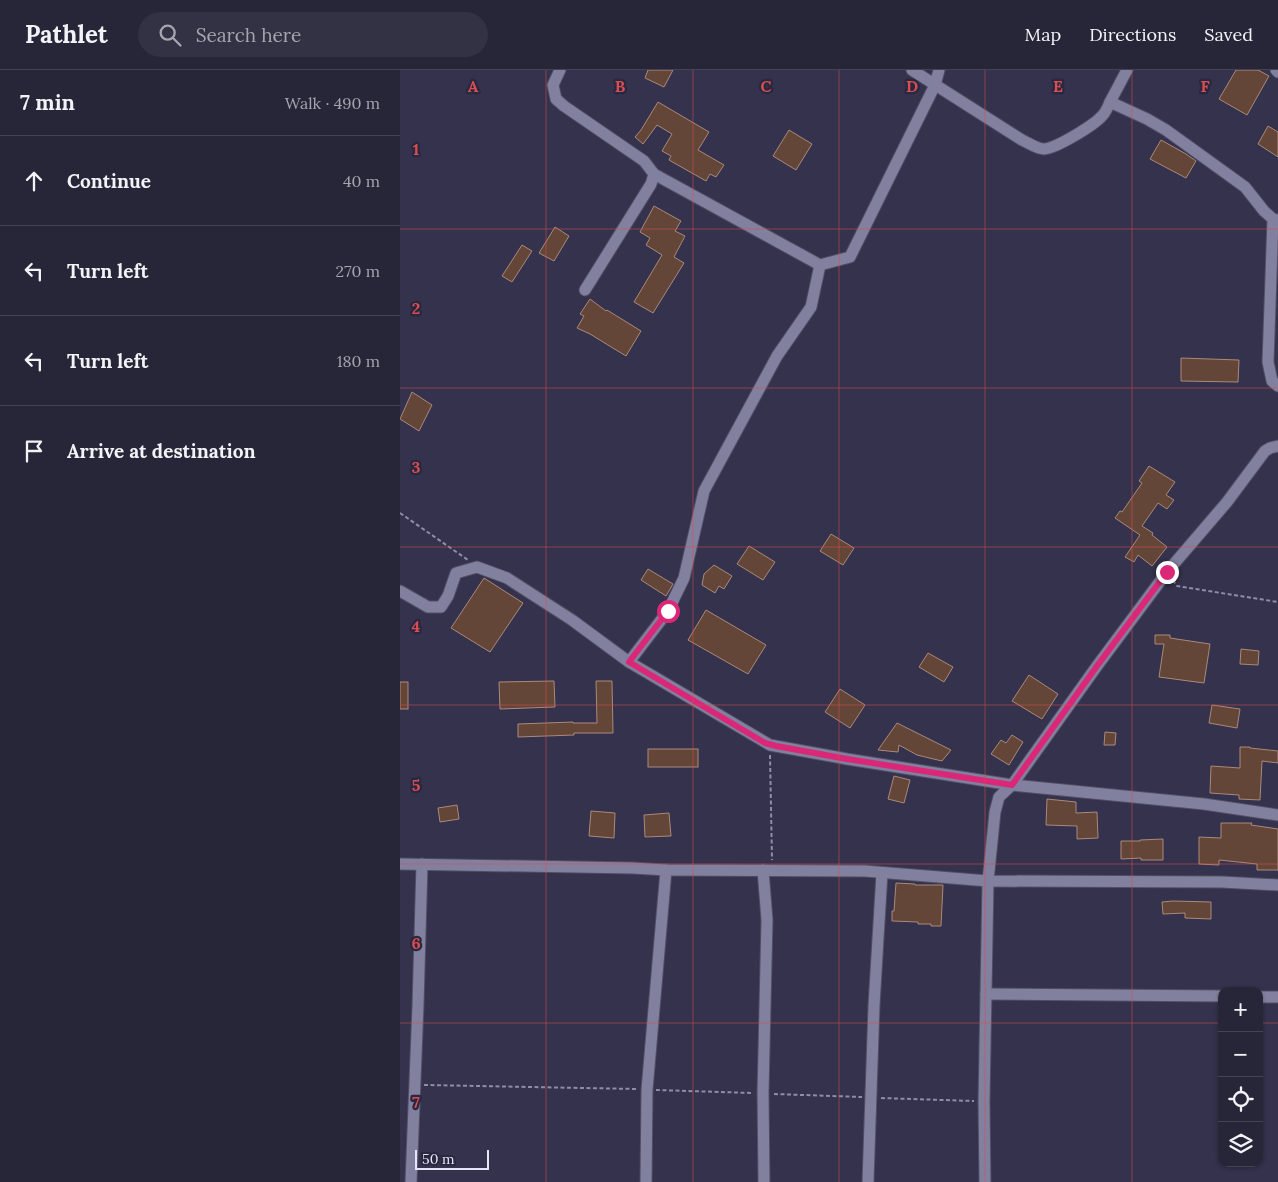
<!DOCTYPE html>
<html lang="en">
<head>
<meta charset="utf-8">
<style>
  body { margin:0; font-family:Lora,serif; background:#333244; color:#f1f3f6 }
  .controls { position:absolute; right:15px; bottom:15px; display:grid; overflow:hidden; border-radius:10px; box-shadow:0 1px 4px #0004 }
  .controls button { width:45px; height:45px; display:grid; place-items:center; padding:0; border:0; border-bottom:1px solid #434353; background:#272639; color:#f1f3f6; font:25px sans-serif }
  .scale { position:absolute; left:15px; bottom:12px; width:74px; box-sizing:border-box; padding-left:5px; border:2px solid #e6e5f7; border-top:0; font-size:14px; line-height:18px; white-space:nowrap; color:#e6e5f7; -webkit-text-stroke:4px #2a2741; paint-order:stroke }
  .stop { position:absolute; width:15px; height:15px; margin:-11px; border:4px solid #db2777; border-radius:50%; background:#fff }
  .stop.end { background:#db2777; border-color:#fff; box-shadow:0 1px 5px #0008 }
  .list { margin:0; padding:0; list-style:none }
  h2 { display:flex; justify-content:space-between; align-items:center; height:65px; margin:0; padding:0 20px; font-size:21px }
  h2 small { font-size:16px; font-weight:400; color:#a4a5ae }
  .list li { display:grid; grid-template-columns:32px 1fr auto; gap:15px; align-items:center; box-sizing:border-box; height:90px; padding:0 20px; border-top:1px solid #434353 }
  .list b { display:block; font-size:19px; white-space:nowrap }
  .list em { font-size:16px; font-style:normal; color:#a4a5ae }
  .icon { flex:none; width:28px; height:28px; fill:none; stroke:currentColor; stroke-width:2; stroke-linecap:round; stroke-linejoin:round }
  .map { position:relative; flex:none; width:878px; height:1112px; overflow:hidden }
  header { display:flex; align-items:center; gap:30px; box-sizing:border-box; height:70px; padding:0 25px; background:#272639; border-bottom:1px solid #434353 }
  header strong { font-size:24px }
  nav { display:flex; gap:28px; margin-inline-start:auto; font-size:18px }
  .search { width:350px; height:45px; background:#333244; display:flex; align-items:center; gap:12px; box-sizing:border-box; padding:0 18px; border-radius:28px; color:#a4a5ae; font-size:19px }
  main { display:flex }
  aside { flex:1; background:#272639 }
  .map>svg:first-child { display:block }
</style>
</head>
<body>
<header>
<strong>Pathlet</strong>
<div class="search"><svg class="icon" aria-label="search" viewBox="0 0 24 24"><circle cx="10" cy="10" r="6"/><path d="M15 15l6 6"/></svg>Search here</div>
<nav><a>Map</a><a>Directions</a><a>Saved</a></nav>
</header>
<main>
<aside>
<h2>7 min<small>Walk · 490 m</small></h2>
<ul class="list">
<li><svg class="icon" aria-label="ahead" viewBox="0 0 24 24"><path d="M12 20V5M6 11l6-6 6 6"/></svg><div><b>Continue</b></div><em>40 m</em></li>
<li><svg class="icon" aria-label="left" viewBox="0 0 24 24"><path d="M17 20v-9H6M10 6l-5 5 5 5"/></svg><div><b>Turn left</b></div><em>270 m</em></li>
<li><svg class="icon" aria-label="left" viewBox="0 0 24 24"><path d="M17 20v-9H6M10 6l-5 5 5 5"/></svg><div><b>Turn left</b></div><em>180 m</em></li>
<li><svg class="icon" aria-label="arrive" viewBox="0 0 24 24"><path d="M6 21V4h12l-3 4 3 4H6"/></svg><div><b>Arrive at destination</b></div></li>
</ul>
</aside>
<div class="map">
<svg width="878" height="1112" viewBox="0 0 878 1112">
  <rect width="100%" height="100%" fill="#34324c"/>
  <g fill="#644638" stroke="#aa897a">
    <path d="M 248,0 L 273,0 L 264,17 L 245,8 Z"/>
    <path d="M 836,0 L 858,0 L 869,6 L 847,45 L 819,29 Z"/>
    <path d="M 258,32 L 309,62 L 298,80 L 324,95 L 316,107 L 310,104 L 306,111 L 269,90 L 271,86 L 262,81 L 272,64 L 257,55 L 243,74 L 235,67 L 241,60 Z"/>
    <path d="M 868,56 L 878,62 L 878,87 L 858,74 Z"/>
    <path d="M 389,60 L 412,74 L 396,100 L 373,86 Z"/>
    <path d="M 761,70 L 786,84 L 796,91 L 786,108 L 750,89 Z"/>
    <path d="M 254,136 L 281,151 L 275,161 L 285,166 L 274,187 L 284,193 L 253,243 L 234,232 L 262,185 L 246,175 L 250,168 L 240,162 Z"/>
    <path d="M 155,157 L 169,166 L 154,191 L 139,183 Z"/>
    <path d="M 122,175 L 132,181 L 112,212 L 102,206 Z"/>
    <path d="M 190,229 L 206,241 L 207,240 L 241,261 L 226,286 L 190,264 L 177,258 L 184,246 L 180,244 Z"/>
    <path d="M 781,288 L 839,290 L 838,312 L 781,311 Z"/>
    <path d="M 12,322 L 32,335 L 19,361 L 0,349 Z"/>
    <path d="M 749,396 L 775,412 L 766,425 L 774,430 L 767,439 L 758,433 L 742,456 L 753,463 L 752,465 L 767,477 L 752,496 L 738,485 L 734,492 L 725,487 L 740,465 L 715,448 L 720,441 L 722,442 L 742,413 L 739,411 Z"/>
    <path d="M 431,464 L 454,478 L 443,495 L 420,481 Z"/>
    <path d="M 349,476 L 375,492 L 363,510 L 337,494 Z"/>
    <path d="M 314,495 L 332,506 L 324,519 L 319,516 L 315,523 L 302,515 L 304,504 Z"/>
    <path d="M 248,499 L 273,514 L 266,526 L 241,510 Z"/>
    <path d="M 84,508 L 123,533 L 90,582 L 51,558 Z"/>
    <path d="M 306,540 L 366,575 L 348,604 L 288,570 Z"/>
    <path d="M 755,565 L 770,565 L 770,568 L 810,574 L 804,613 L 759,607 L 764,574 L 755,574 Z"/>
    <path d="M 841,579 L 859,581 L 858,595 L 840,594 Z"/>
    <path d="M 528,583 L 553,597 L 544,612 L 519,597 Z"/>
    <path d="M 629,605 L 658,624 L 642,649 L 612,631 Z"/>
    <path d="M 154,611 L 155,637 L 100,639 L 99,612 Z"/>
    <path d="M 196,611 L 212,611 L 213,663 L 174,663 L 174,665 L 118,667 L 118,654 L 173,652 L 173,653 L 197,653 Z"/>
    <rect x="0" y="612" width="8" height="27"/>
    <path d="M 440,619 L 465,635 L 450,658 L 425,642 Z"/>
    <path d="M 812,635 L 840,639 L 837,658 L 809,653 Z"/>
    <path d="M 497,653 L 551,680 L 542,691 L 517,685 L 499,675 L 498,682 L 478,680 Z"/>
    <path d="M 705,662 L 716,663 L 715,675 L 704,675 Z"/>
    <path d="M 612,665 L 623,672 L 609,695 L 591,684 L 601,670 L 606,673 Z"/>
    <path d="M 840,677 L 850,677 L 850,678 L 878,681 L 878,693 L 862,691 L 860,730 L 839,729 L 839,725 L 810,723 L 811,696 L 840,698 Z"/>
    <rect x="248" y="679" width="50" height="18"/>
    <path d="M 494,706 L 510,710 L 504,733 L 488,729 Z"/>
    <path d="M 647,729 L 676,732 L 676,743 L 697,742 L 698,768 L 677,769 L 677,756 L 646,755 Z"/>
    <path d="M 57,735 L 59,749 L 40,752 L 38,738 Z"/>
    <path d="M 191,741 L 215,743 L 214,768 L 189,766 Z"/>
    <path d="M 269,743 L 271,766 L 245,767 L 244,745 Z"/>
    <path d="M 821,753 L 852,753 L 851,755 L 878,759 L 878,800 L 857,800 L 857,794 L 819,790 L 819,795 L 799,794 L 799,767 L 821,768 Z"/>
    <path d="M 763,769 L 763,790 L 741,790 L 741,788 L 721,789 L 721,771 L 740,771 L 740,770 Z"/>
    <path d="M 496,813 L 515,814 L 515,815 L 543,815 L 541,856 L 531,856 L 531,854 L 518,854 L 518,852 L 492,851 L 492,841 L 494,841 Z"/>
    <path d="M 773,831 L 811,832 L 811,849 L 785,848 L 785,843 L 763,844 L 762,832 Z"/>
  </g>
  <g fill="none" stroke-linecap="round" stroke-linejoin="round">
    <defs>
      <g id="minor">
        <path d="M 160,0 L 153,15 L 156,29 L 164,36 L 244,91 L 254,104 L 420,195 L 450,187 L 535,15 L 539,0"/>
        <path d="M 512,0 L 622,70 C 629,73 637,79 644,79 C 657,78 694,55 702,46 C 706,42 708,37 710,32 L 747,49 L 766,60 L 845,117 L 864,141 L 873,149 L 878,150"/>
        <path d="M 876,0 L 878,2"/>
        <path d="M 710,32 L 727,0"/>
        <path d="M 873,149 L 868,292 L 872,311 L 878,316"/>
        <path d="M 185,220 L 251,114 L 254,104"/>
        <path d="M 0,521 L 28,537 L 41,537 L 48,526 L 56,503 L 77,497 L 107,508 L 172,550 L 229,592 L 370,675 L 447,689 L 612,715 L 804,734 L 878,745"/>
        <path d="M 229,592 L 268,541 L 284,508 L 304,421 L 377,286 L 411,237 L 420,195"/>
        <path d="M 0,794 L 233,798 L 266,800 L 465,801 L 588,811 L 822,812 L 878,815"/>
        <path d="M 363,800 L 367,850 L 363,1023 L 364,1112"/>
        <path d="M 586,924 L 822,926"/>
        <path d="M 859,927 L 878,927"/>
        <path d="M 11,1112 L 18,935 L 22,794"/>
        <path d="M 246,1112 L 247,1020 L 266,800"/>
        <path d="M 468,1112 L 474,935 L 482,803"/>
        <path d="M 585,1112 L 584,1032 L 588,811 L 595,742 L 599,727 L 612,715 L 697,596 L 767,502 L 827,432 L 865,381 L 870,378 L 878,376"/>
      </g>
    </defs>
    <use href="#minor" stroke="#514e64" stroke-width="13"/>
    <g stroke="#8f8ea4" stroke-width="2" stroke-dasharray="4 2.5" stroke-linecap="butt">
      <path d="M 0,443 L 68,490"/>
      <path d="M 773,510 L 777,516 L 878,532"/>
      <path d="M 370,685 L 372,790"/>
      <path d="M 24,1015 L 237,1019"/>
      <path d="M 256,1020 L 352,1023"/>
      <path d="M 374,1024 L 462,1027"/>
      <path d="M 481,1028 L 574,1031"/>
    </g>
    <use href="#minor" stroke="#82809f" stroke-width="11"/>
  </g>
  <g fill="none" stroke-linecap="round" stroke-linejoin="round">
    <path stroke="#db2777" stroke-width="6" d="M 268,541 L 229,592 L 365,673 L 376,676 L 447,689 L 612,715 L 697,596 L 767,502"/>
  </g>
  <path fill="none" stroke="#d94e51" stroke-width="1" stroke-opacity="0.55" d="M 146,0 L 146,1112M 293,0 L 293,1112M 439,0 L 439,1112M 585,0 L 585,1112M 732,0 L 732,1112M 0,159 L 878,159M 0,318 L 878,318M 0,477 L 878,477M 0,635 L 878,635M 0,794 L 878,794M 0,953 L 822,953M 859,953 L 878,953"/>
  <g font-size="16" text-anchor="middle" font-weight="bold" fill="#d94e51" stroke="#2a2741" stroke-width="4.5" stroke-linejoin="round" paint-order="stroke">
    <text x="73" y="22">A</text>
    <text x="220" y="22">B</text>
    <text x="366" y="22">C</text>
    <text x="512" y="22">D</text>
    <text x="658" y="22">E</text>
    <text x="805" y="22">F</text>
    <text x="16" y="85">1</text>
    <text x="16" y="244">2</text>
    <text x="16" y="403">3</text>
    <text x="16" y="562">4</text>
    <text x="16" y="721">5</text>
    <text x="16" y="879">6</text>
    <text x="16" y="1038">7</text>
  </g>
</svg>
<div class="controls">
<button>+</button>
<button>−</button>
<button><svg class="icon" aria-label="locate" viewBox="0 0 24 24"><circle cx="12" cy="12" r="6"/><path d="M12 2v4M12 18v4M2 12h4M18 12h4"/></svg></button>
<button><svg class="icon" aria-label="layers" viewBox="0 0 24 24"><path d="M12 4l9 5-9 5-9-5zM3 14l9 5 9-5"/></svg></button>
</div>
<div class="scale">50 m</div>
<div class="stop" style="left:268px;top:541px"></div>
<div class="stop end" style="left:767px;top:502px"></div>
</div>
</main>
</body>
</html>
